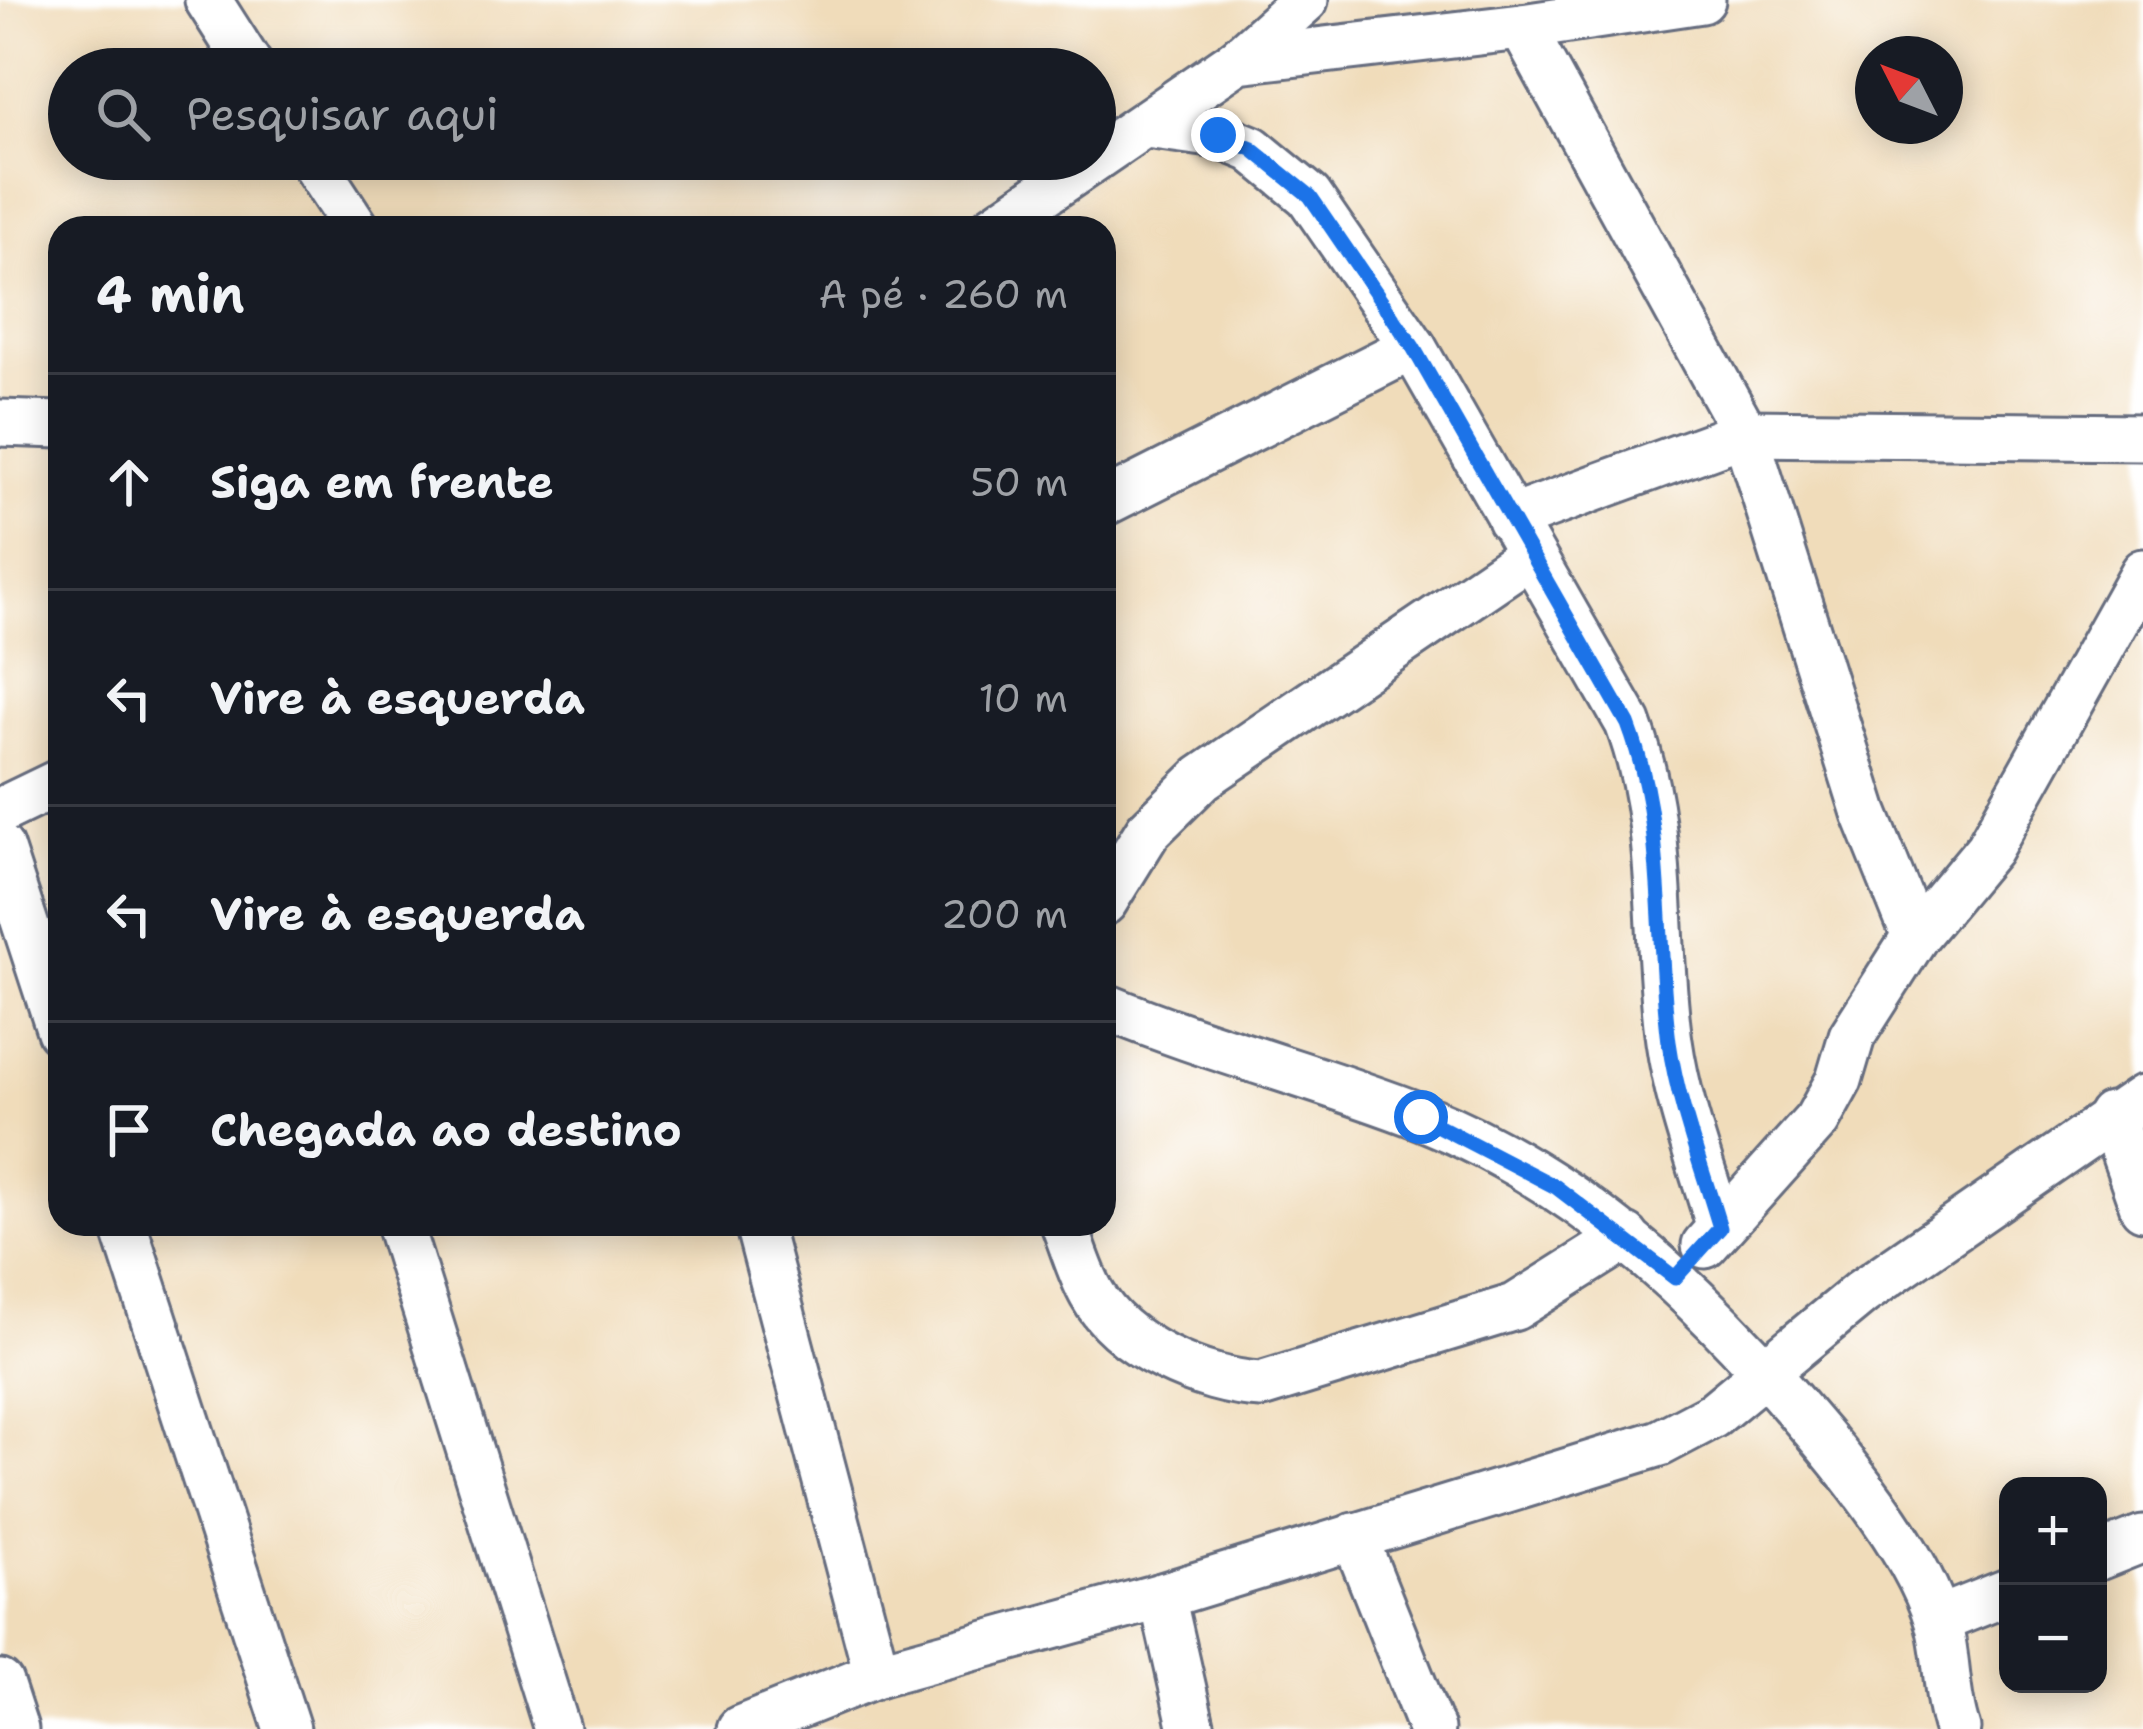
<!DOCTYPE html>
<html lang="pt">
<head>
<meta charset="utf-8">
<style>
  body { margin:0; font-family:"Shantell Sans",sans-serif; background:#242831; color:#f1f3f6 }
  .controls { position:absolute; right:36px; bottom:36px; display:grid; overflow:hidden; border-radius:24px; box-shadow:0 6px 30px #0003 }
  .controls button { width:108px; height:108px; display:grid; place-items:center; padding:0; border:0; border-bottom:3px solid #363941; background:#171b24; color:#f1f3f6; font:60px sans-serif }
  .compass { position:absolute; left:1855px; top:36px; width:108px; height:108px; border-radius:50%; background:#171b24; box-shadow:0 6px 30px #0003; rotate:312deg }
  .stop { position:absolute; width:36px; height:36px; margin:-27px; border:9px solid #1a73e8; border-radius:50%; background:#fff }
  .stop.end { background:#1a73e8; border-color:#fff; box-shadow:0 3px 12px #0008 }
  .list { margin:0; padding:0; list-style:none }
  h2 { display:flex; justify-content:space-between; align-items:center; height:156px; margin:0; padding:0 48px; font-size:51px }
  h2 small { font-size:39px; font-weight:400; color:#9ea1a6 }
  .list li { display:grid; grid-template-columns:78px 1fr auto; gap:36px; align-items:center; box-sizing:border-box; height:216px; padding:0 48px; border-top:3px solid #363941 }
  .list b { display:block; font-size:45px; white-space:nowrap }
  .list em { font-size:39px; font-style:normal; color:#9ea1a6 }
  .icon { flex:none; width:66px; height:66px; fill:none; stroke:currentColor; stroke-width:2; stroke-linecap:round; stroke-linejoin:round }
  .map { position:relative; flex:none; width:2143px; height:1729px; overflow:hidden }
  .search { position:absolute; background:#171b24; box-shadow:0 6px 30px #0003; left:48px; top:48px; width:1068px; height:132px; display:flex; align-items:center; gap:30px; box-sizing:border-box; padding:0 42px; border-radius:66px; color:#9ea1a6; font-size:45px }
  .panel { position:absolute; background:#171b24; box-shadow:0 6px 30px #0003; left:48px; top:216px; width:1068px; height:1020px; border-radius:36px }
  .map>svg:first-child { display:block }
</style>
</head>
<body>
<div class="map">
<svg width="2143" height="1729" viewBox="0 0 2143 1729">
  <rect width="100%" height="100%" fill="#fff"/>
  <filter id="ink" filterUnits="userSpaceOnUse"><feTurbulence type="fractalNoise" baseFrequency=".00833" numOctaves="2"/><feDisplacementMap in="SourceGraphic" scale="24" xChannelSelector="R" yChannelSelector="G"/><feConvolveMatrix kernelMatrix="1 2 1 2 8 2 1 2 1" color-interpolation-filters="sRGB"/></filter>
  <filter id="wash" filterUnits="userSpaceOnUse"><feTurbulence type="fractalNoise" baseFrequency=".004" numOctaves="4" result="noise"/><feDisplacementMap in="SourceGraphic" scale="48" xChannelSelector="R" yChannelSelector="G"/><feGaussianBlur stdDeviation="2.7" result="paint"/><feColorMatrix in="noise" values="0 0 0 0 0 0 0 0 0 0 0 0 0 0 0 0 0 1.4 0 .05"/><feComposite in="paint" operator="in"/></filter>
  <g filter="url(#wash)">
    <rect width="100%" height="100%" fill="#f0dcba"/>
  </g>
  <g filter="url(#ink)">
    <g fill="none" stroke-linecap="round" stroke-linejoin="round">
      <defs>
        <g id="street">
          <path d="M 208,0 L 252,69"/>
          <path d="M 1522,27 L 1745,433 L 1865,813 L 1915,937"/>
          <path d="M 1238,60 L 1305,0"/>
          <path d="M 1146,125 L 1218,135 L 1252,149 L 1309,196 L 1413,347 L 1628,723 C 1667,827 1654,934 1669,1041 C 1678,1105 1702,1167 1720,1228"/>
          <path d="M 311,159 L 356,228"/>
          <path d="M 993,228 L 1238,60 L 1522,27 L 1702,0"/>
          <path d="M 0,423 L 60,425"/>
          <path d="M 1104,503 L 1413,347"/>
          <path d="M 1510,519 L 1745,433 L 2143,437"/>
          <path d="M 0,811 L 60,782"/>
          <path d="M 0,847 L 60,1031"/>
          <path d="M 1104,902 L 1148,831 L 1202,778 L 1530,555"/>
          <path d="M 1104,1006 C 1208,1049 1317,1076 1422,1117 C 1577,1179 1698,1292 1804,1417 C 1849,1469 1918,1555 1938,1622 C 1948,1656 1945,1695 1957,1729"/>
          <path d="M 2111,1116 L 2143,1207"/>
          <path d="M 123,1224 L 287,1729"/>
          <path d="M 399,1224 L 557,1729"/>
          <path d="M 758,1224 L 877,1674"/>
          <path d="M 1064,1224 C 1073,1247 1080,1273 1092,1294 C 1121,1347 1203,1382 1261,1385 L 1515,1307 L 1626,1237"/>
          <path d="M 1705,1245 L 1817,1120 L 1839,1080 L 1852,1036 L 1915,937 L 1988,849 L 2143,572"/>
          <path d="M 1354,1536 L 1431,1729"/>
          <path d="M 2098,1557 L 2143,1539"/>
          <path d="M 1162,1596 L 1192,1729"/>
          <path d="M 1938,1620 L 2008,1592"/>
          <path d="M 0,1683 L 15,1729"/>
          <path d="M 740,1729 L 877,1674 L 1162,1596 L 1660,1443 L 1713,1415 L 1862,1292 L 2143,1098"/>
        </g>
      </defs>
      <use href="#street" stroke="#666c7e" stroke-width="51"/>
      <use href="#street" stroke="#fff" stroke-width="45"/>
    </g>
  </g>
  <g fill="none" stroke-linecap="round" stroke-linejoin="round" filter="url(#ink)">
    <path stroke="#1a73e8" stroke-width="15" d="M 1218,135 L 1252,149 L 1310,196 L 1413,347 L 1628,724 C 1667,827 1655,934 1669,1042 C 1678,1105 1702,1167 1720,1228 L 1675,1278 L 1556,1187 L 1421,1117"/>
  </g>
</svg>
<div class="controls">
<button>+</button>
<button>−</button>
</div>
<svg class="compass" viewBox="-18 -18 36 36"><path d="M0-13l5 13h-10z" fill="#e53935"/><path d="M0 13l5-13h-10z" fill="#9ea1a6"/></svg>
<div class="stop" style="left:1421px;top:1117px"></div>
<div class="stop end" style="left:1218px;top:135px"></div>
<div class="search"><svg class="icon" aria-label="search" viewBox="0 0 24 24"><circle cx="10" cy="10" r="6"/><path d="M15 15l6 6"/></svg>Pesquisar aqui</div>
<section class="panel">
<h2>4 min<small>A pé · 260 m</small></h2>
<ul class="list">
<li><svg class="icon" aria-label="ahead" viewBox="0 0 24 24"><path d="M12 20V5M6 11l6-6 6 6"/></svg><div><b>Siga em frente</b></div><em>50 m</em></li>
<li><svg class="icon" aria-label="left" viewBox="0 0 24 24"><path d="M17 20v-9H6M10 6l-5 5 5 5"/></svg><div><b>Vire à esquerda</b></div><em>10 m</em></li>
<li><svg class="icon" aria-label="left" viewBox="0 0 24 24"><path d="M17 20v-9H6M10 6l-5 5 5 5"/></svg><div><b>Vire à esquerda</b></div><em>200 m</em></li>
<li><svg class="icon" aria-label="arrive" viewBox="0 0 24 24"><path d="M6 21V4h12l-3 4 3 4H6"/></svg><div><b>Chegada ao destino</b></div></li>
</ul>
</section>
</div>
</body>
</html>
